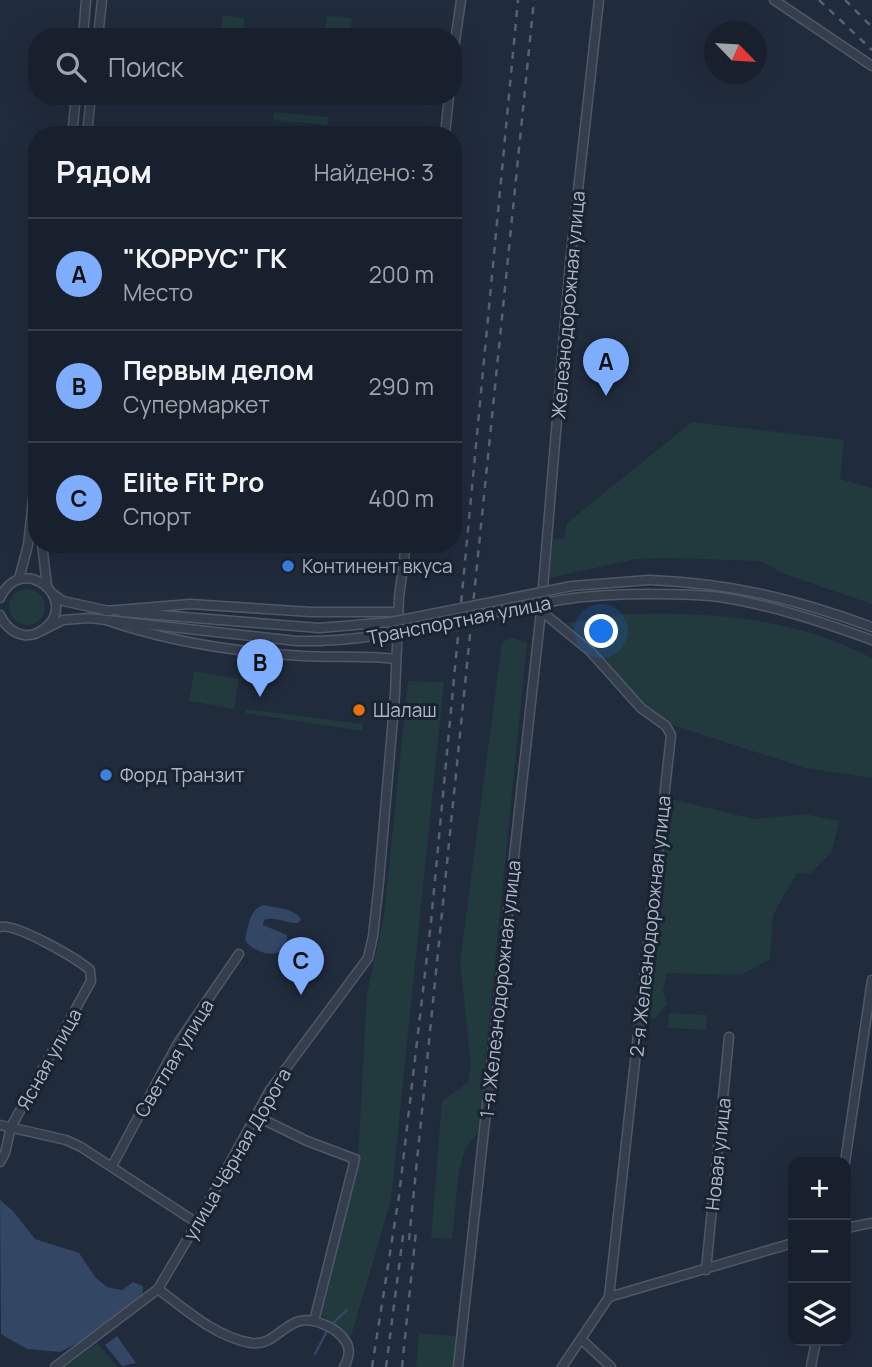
<!DOCTYPE html>
<html lang="ru">
<head>
<meta charset="utf-8">
<style>
  body { margin:0; font-family:Manrope,sans-serif; background:#212835; color:#f1f3f6 }
  .controls { position:absolute; right:21px; bottom:21px; display:grid; overflow:hidden; border-radius:14px; box-shadow:0 7px 28px #0002 }
  .controls button { width:63px; height:63px; display:grid; place-items:center; padding:0; border:0; border-bottom:2px solid #363e49; background:#18202d; color:#f1f3f6; font:35px sans-serif }
  .compass { position:absolute; left:704px; top:21px; width:63px; height:63px; border-radius:50%; background:#18202d; box-shadow:0 7px 28px #0002; rotate:115deg }
  .you { position:absolute; left:602px; top:632px; width:24px; height:24px; margin:-18px; border:5px solid #fff; border-radius:50%; background:#1a73e8; box-shadow:0 0 0 10px #1a73e833 }
  .badge { display:grid; place-items:center; width:46px; height:46px; border-radius:50%; background:#7eadfe; color:#111; font-size:23px; font-weight:700 }
  .pin { position:absolute; translate:-50% -58px; filter:drop-shadow(0 2px 4px #0008) }
  .pin::after { content:''; position:absolute; top:37px; width:24px; height:21px; background:inherit; clip-path:polygon(0 0,100% 0,50% 100%) }
  .list { margin:0; padding:0; list-style:none }
  h2 { display:flex; justify-content:space-between; align-items:center; height:91px; margin:0; padding:0 28px; font-size:30px }
  h2 small { font-size:23px; font-weight:400; color:#9fa3aa }
  .list li { display:grid; grid-template-columns:46px 1fr auto; gap:21px; align-items:center; box-sizing:border-box; height:112px; padding:0 28px; border-top:2px solid #363e49 }
  .list b { display:block; font-size:26px; white-space:nowrap }
  .list p { margin:0; font-size:23px; white-space:nowrap; color:#9fa3aa }
  .list em { font-size:23px; font-style:normal; color:#9fa3aa }
  .icon { flex:none; width:38px; height:38px; fill:none; stroke:currentColor; stroke-width:2; stroke-linecap:round; stroke-linejoin:round }
  .map { position:relative; flex:none; width:872px; height:1367px; overflow:hidden }
  .search { position:absolute; background:#18202d; box-shadow:0 7px 28px #0002; left:28px; top:28px; width:434px; height:77px; display:flex; align-items:center; gap:18px; box-sizing:border-box; padding:0 24px; border-radius:28px; color:#9fa3aa; font-size:26px }
  .panel { position:absolute; background:#18202d; box-shadow:0 7px 28px #0002; left:28px; top:126px; width:434px; height:427px; border-radius:28px }
  .map>svg:first-child { display:block }
</style>
</head>
<body>
<div class="map">
<svg width="872" height="1367" viewBox="0 0 872 1367">
  <rect width="100%" height="100%" fill="#202b3c"/>
  <g fill="#22393d">
    <path d="M 223,15 L 245,18 L 242,37 L 219,37 Z"/>
    <path d="M 327,16 L 352,18 L 350,37 L 324,37 Z"/>
    <path d="M 274,112 L 328,117 L 327,125 L 273,120 Z"/>
    <path d="M 692,422 L 844,440 L 840,479 L 872,488 L 872,604 L 784,574 L 760,561 L 667,558 L 636,559 L 549,578 L 553,539 L 564,538 L 567,523 Z"/>
    <circle cx="27" cy="607" r="18"/>
    <path d="M 626,614 C 712,611 794,618 872,658 L 872,778 L 805,768 L 676,726 L 649,711 L 567,623 Z"/>
    <path d="M 512,638 L 527,643 L 478,1133 L 466,1147 L 459,1171 L 452,1239 L 431,1238 L 442,1101 L 468,1082 L 471,1066 L 460,962 L 502,642 Z"/>
    <path d="M 194,671 L 239,679 L 234,709 L 189,701 Z"/>
    <path d="M 408,681 L 444,682 L 391,1200 L 350,1340 L 321,1314 L 358,1157 L 367,993 L 384,916 Z"/>
    <path d="M 246,709 L 363,724 L 362,731 L 245,713 Z"/>
    <path d="M 671,799 L 754,819 L 805,814 L 839,821 L 832,852 L 810,874 L 797,873 L 773,915 L 770,959 L 741,975 L 667,973 L 663,991 L 667,1004 L 655,1019 L 643,1015 Z"/>
    <path d="M 669,1013 L 707,1015 L 706,1030 L 668,1028 Z"/>
    <path d="M 419,1333 L 456,1336 L 454,1367 L 416,1367 Z"/>
    <path d="M 97,1343 L 118,1367 L 65,1367 Z"/>
  </g>
  <g fill="#334664">
    <path d="M 263,905 C 276,908 294,908 301,919 L 298,923 C 286,924 275,916 264,920 L 263,925 L 287,935 C 288,964 253,954 245,940 C 248,927 249,910 263,905 Z"/>
    <path d="M 0,1200 L 13,1211 L 35,1239 L 79,1253 L 96,1278 L 107,1287 L 122,1290 L 133,1282 L 143,1286 L 142,1299 L 78,1343 L 60,1352 L 27,1349 L 1,1334 Z"/>
    <path d="M 117,1336 L 136,1363 L 122,1366 L 105,1345 Z"/>
  </g>
  <g fill="none" stroke-linecap="round" stroke-linejoin="round">
    <g stroke="#334664" stroke-width="2.5">
      <path d="M 334,1322 L 347,1310"/>
      <path d="M 315,1354 L 327,1331"/>
    </g>
    <defs>
      <g id="minor">
        <path d="M 774,0 L 872,66"/>
        <path d="M 83,37 L 86,0"/>
        <path d="M 98,37 L 102,0"/>
        <path d="M 453,56 L 461,0"/>
        <path d="M 72,135 L 76,96"/>
        <path d="M 87,135 L 91,96"/>
        <path d="M 445,135 L 449,96"/>
        <path d="M 42,544 L 47,586"/>
        <path d="M 19,579 L 28,545 L 37,464"/>
        <path d="M 649,580 C 730,583 796,599 872,627"/>
        <path d="M 53,594 L 63,601 L 109,611"/>
        <path d="M 649,594 C 673,594 697,594 720,597 C 772,605 822,622 872,640"/>
        <path d="M 0,598 C 23,550 80,601 45,628 C 39,633 32,636 24,635 C 12,633 5,626 0,615"/>
        <path d="M 106,611 L 190,604 L 311,612 L 398,612"/>
        <path d="M 541,611 L 590,651 L 641,708 L 666,726 L 671,735 L 609,1297"/>
        <path d="M 122,612 L 319,628"/>
        <path d="M 106,620 C 169,642 236,652 303,656 C 333,658 365,655 395,659"/>
        <path d="M 43,630 L 63,620 L 89,618 L 297,641 L 319,641"/>
        <path d="M 0,927 C 16,923 76,958 90,970 L 91,981 L 11,1127 L 5,1153 L 0,1162"/>
        <path d="M 256,1116 L 307,1141 L 355,1159 L 314,1321"/>
        <path d="M 0,1125 L 66,1140 L 81,1147 L 197,1223"/>
        <path d="M 845,1162 L 872,980"/>
        <path d="M 112,1166 L 178,1043 L 239,954"/>
        <path d="M 846,1228 L 872,1223"/>
        <path d="M 706,1270 L 729,1037"/>
        <path d="M 158,1289 C 186,1310 216,1337 251,1343 C 281,1347 286,1307 325,1325 C 333,1328 341,1334 346,1342 C 351,1350 349,1358 344,1367"/>
        <path d="M 581,1339 L 611,1367"/>
        <path d="M 55,1367 L 158,1289 L 197,1223 L 270,1090 L 368,958 L 373,936 L 379,882 L 395,694 L 399,597 L 406,544"/>
        <path d="M 458,1367 L 541,611 L 570,263 L 599,0"/>
        <path d="M 562,1367 L 609,1297 L 793,1243"/>
        <path d="M 811,1367 L 816,1341"/>
      </g>
    </defs>
    <use href="#minor" stroke="#4f5867" stroke-width="11"/>
    <use href="#minor" stroke="#343e4c" stroke-width="8"/>
    <g stroke="#566173" stroke-width="2.5" stroke-dasharray="7 7" stroke-linecap="butt">
      <path d="M 819,0 L 872,50"/>
      <path d="M 845,0 L 872,27"/>
      <path d="M 409,1240 L 534,0"/>
      <path d="M 372,1367 L 399,1196 L 431,922 L 518,0"/>
      <path d="M 386,1367 L 404,1228"/>
      <path d="M 402,1367 L 416,1231"/>
    </g>
    <defs>
      <g id="minor-bridge">
        <path d="M 319,628 L 391,622 L 572,586 L 649,580"/>
        <path d="M 319,641 C 406,638 488,610 574,598 C 599,595 624,594 649,594"/>
      </g>
    </defs>
    <use href="#minor-bridge" stroke="#4f5867" stroke-width="11" stroke-linecap="butt"/>
    <use href="#minor-bridge" stroke="#343e4c" stroke-width="8"/>
  </g>
  <g fill="#3f7fe0" stroke="#1a2330" stroke-width="2.5">
    <circle cx="288" cy="566" r="7"/>
    <circle cx="106" cy="775" r="7"/>
  </g>
  <circle fill="#e8710a" stroke="#1a2330" stroke-width="2.5" cx="359" cy="710" r="7"/>
  <g text-anchor="middle" dominant-baseline="central" stroke-width="6" stroke-linejoin="round" paint-order="stroke">
    <g font-size="19" fill="#afb8c8" stroke="#1a2330">
      <text transform="translate(568 305) rotate(-85)">Железнодорожная улица</text>
      <text transform="translate(459 620) rotate(-11)">Транспортная улица</text>
      <text transform="translate(650 926) rotate(-84)">2-я Железнодорожная улица</text>
      <text transform="translate(500 989) rotate(-84)">1-я Железнодорожная улица</text>
      <text transform="translate(174 1058) rotate(-59)">Светлая улица</text>
      <text transform="translate(49 1059) rotate(-61)">Ясная улица</text>
      <text transform="translate(237 1154) rotate(-60)">улица Чёрная Дорога</text>
      <text transform="translate(718 1154) rotate(-84)">Новая улица</text>
    </g>
    <g font-size="19" fill="#afb8c8" stroke="#1a2330" text-anchor="start">
      <text x="302" y="566">Континент вкуса</text>
      <text x="373" y="710">Шалаш</text>
      <text x="120" y="775">Форд Транзит</text>
    </g>
  </g>
</svg>
<div class="controls">
<button>+</button>
<button>−</button>
<button><svg class="icon" aria-label="layers" viewBox="0 0 24 24"><path d="M12 4l9 5-9 5-9-5zM3 14l9 5 9-5"/></svg></button>
</div>
<svg class="compass" viewBox="-18 -18 36 36"><path d="M0-13l5 13h-10z" fill="#e53935"/><path d="M0 13l5-13h-10z" fill="#9fa3aa"/></svg>
<div class="you"></div>
<div class="pin badge" style="left:606px;top:396px">A</div>
<div class="pin badge" style="left:260px;top:697px">B</div>
<div class="pin badge" style="left:301px;top:995px">C</div>
<div class="search"><svg class="icon" aria-label="search" viewBox="0 0 24 24"><circle cx="10" cy="10" r="6"/><path d="M15 15l6 6"/></svg>Поиск</div>
<section class="panel">
<h2>Рядом<small>Найдено: 3</small></h2>
<ul class="list">
<li><span class="badge">A</span><div><b>&quot;КОРРУС&quot; ГК</b><p>Место</p></div><em>200 m</em></li>
<li><span class="badge">B</span><div><b>Первым делом</b><p>Супермаркет</p></div><em>290 m</em></li>
<li><span class="badge">C</span><div><b>Elite Fit Pro</b><p>Спорт</p></div><em>400 m</em></li>
</ul>
</section>
</div>
</body>
</html>
